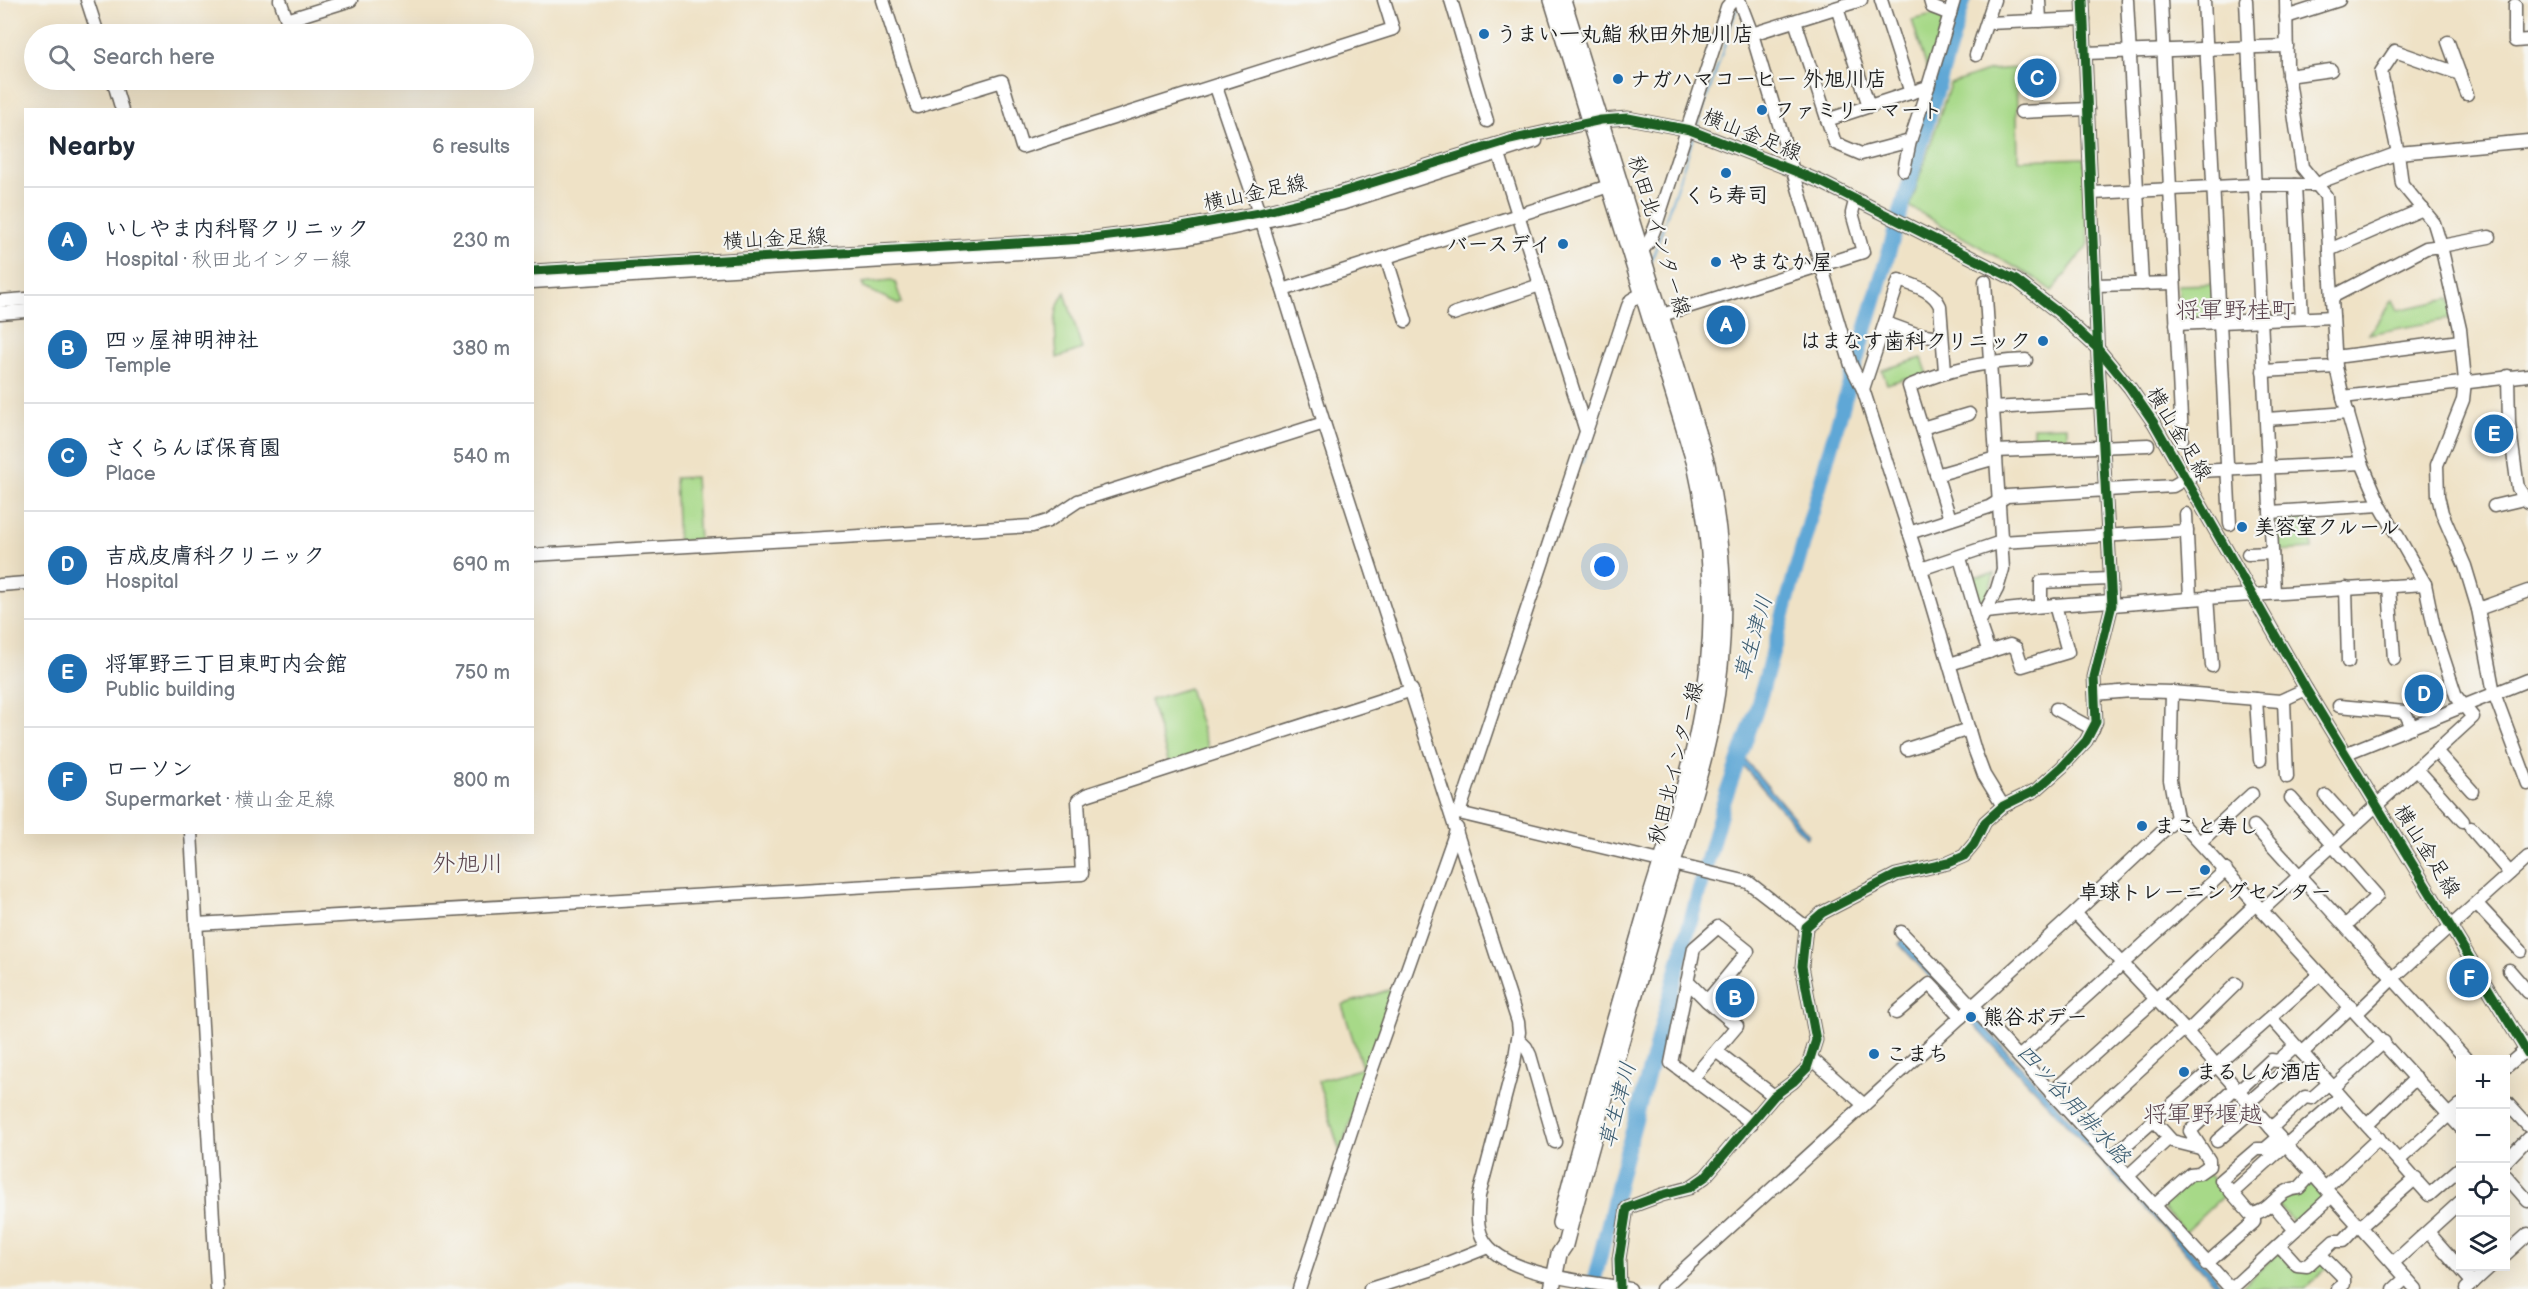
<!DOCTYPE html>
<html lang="en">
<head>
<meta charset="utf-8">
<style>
  body { margin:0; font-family:"Balsamiq Sans","Klee One",sans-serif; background:#f6f6f7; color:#1f2937 }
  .controls { position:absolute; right:18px; bottom:18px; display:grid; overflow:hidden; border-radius:0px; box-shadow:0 6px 24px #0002 }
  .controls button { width:54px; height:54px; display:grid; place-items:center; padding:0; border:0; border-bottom:2px solid #e0e1e3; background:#fff; color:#1f2937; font:30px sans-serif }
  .you { position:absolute; left:1605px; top:567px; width:21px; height:21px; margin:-15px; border:4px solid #fff; border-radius:50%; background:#1a73e8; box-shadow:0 0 0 9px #1a73e833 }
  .badge { display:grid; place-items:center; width:39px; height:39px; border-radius:50%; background:#1f6fb2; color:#fff; font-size:20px; font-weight:700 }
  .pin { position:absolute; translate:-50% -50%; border:3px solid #fff; box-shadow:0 2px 6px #0006 }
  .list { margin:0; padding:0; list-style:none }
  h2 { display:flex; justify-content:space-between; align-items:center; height:78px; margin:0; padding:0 24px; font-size:26px }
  h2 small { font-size:20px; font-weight:400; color:#747a83 }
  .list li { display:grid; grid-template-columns:39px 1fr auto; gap:18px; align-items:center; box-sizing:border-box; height:108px; padding:0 24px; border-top:2px solid #e0e1e3 }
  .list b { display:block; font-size:22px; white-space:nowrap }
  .list p { margin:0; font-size:20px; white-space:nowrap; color:#747a83 }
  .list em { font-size:20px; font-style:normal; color:#747a83 }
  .icon { flex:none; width:33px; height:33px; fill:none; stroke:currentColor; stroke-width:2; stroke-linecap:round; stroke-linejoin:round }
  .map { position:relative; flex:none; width:2528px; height:1289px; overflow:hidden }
  .search { position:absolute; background:#fff; box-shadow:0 6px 24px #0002; left:24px; top:24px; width:510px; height:66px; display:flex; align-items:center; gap:15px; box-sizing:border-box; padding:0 21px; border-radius:33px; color:#747a83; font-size:22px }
  .panel { position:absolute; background:#fff; box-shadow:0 6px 24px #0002; left:24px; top:108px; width:510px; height:726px; border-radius:0px }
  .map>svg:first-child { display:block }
</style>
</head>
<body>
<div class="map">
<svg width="2528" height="1289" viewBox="0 0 2528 1289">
  <rect width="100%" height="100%" fill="#f6f6f2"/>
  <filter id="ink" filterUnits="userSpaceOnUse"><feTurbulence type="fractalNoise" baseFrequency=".0167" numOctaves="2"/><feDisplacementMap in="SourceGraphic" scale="12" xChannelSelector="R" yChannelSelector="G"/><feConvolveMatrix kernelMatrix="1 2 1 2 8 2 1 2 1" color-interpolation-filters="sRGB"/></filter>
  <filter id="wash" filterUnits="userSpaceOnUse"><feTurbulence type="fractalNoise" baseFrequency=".008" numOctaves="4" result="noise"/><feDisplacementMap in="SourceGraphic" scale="24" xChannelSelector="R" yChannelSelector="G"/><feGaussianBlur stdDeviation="1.35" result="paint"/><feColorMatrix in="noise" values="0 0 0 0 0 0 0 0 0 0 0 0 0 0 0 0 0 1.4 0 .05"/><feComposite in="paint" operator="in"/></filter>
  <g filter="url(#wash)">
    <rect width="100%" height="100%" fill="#efe2c6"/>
    <g fill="#a7d988" stroke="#627a52" stroke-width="1.5">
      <path d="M 1937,14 L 1945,18 L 1927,69 L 1912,20 Z"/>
      <path d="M 2016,68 L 2018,160 L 2084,158 L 2089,244 L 2052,291 L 2034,278 L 1910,207 L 1950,84 L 1990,70 Z"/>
      <path d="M 892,280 L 895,282 L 902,303 L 899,304 L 864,288 L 862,283 Z"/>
      <path d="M 2215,284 L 2216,317 L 2182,320 L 2178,285 Z"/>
      <path d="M 1065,292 L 1082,349 L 1057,358 C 1056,337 1051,310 1065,292 Z"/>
      <path d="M 2450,299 L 2455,318 L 2369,334 L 2393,300 L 2398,310 Z"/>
      <path d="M 1922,358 L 1928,375 L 1907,381 L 1906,378 L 1887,384 L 1882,370 Z"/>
      <path d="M 2067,426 L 2067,445 L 2033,446 L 2033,427 Z"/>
      <path d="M 695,477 L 699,540 L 678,541 L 675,478 Z"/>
      <path d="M 2311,513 L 2312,549 L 2277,551 L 2275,517 Z"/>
      <path d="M 1994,574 L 1985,604 L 1977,604 L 1969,577 Z"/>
      <path d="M 1189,688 L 1209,751 L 1169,764 L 1150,700 Z"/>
      <path d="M 1392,989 L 1395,993 L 1371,1065 L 1362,1067 L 1342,1005 Z"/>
      <path d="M 1370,1066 L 1340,1152 L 1318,1081 Z"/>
      <path d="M 2206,1172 L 2226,1193 L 2185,1232 L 2160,1205 L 2192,1177 Z"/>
      <path d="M 2312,1179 L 2327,1196 L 2296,1224 L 2277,1204 Z"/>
      <path d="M 2279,1252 L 2295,1269 L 2320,1259 L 2328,1267 L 2305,1289 L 2240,1288 Z"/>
    </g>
    <g fill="#5ea7d6" stroke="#3d6279" stroke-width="1.5">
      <path d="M 1740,754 L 1809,835 L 1806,838 L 1738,760 Z"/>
      <path d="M 1903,939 L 2227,1289 L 2220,1289 L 1899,944 Z"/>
    </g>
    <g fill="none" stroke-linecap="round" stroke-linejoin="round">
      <g stroke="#5ea7d6" stroke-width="2">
        <path d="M 1697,128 L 1737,8"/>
        <path d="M 1651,262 L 1694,136"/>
        <path d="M 1582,463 L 1603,400"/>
      </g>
      <path stroke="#5ea7d6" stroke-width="15" d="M 1592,1289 L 1623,1165 L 1723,804 L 1757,708 L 1830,449 L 1964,0"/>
    </g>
  </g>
  <g filter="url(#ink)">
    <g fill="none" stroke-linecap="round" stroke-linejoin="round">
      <defs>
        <g id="minor">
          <path d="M 87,0 L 98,34"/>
          <path d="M 280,0 L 287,20 L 351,0"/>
          <path d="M 883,0 L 917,107 L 1002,81 L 1022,147 L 1393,29 L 1384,0"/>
          <path d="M 1451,0 L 1487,121"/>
          <path d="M 1739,0 L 1752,34 L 1851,365 L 1863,389 L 1921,569 L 1975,751 L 1984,775 L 2003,806"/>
          <path d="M 1881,0 L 1911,93"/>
          <path d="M 1930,0 L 1932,7 L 1950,14"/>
          <path d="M 2039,0 L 2040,21"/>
          <path d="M 2127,0 L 2142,284"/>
          <path d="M 2161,0 L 2182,439"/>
          <path d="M 2204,0 L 2230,524"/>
          <path d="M 2246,0 L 2274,592"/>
          <path d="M 2515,5 L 2515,41 L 2528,40"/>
          <path d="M 1837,8 L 1869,106"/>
          <path d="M 2286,17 L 2339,0"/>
          <path d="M 1795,21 L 1835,143 L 1861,154 L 1910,141 L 1904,170"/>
          <path d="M 1987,23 L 2084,19"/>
          <path d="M 1752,34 L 1861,0"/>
          <path d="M 2448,42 L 2467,94"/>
          <path d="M 2085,53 L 2287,46"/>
          <path d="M 1976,55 L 1994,0"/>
          <path d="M 2460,74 L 2395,51 L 2381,72 L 2398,153 L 2402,184 L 2434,223 L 2441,246 L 2489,237"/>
          <path d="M 2288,76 L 2331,70"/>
          <path d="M 113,80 L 122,110"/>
          <path d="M 1216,87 L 1259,213 L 1324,423 L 1518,1022 L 1519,1032 L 1514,1063 L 1479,1196 C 1478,1209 1476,1224 1482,1237 C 1501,1277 1590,1281 1630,1289"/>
          <path d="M 2021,112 L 2088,109"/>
          <path d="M 1827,120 L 1928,87 L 1954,0"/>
          <path d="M 1910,141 L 1928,87"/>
          <path d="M 1499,154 L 1586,431"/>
          <path d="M 2295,185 L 2302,318"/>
          <path d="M 2092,193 L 2254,185 L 2317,185 L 2325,180 L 2398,153 L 2528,141"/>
          <path d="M 2329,250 L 2423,209"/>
          <path d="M 1642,251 L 1650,240 L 1656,225 L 1727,7 L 1733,0"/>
          <path d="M 1386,257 L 1406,321"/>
          <path d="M 532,271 L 1085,239 L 1182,227 L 1259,213 L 1339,193 L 1510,140 L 1601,120 L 1628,118 L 1690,130 L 1792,170 L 1821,182 L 2016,280 L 2059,313 L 2098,349 L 2130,388 L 2154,423 L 2306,689 L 2528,1054"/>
          <path d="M 532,282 L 1087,249 L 1189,238 L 1341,204 L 1536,141"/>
          <path d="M 2095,285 L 2174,283"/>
          <path d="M 1283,290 L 1609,186"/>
          <path d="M 2332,297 L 2426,248 L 2441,246 L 2460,329 L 2465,381 L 2463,400 L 2437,465 L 2438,496 L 2442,513 L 2465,566 L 2478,609 L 2494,693 L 2528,784"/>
          <path d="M 0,301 L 26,299"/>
          <path d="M 0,313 L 26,311"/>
          <path d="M 1453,314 L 1540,285"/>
          <path d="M 1662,315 L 1863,252 L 1852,213 L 1855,201"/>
          <path d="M 1886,323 L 1916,334 L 1942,337"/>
          <path d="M 2176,324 L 2333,317"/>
          <path d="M 2335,357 L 2460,341"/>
          <path d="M 2263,371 L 2336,367"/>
          <path d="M 2508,376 L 2509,423 L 2518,488 L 2528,502"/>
          <path d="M 1863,389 L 1899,280 C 1915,286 1933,290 1940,306 L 1945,371"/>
          <path d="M 2343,397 L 2528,375"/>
          <path d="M 1993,408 L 2100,402"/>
          <path d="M 2267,419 L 2348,413"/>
          <path d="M 1922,428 L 1969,414"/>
          <path d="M 1995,451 L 2148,445"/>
          <path d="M 1936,475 L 1996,458"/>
          <path d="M 2494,506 L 2528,498"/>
          <path d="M 2270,512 L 2380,505"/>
          <path d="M 2186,514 L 2190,599 L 2425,584"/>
          <path d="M 1950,519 L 1909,386 C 1950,369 1981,362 2026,360"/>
          <path d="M 1909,533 L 1989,507 L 2007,496 L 2173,486 L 2199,471 L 2362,463"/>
          <path d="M 2248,554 L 2272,553"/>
          <path d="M 532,555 L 1032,526 L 1048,521 L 1078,501 L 1324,423"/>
          <path d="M 1960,558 L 1979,623 L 1997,589 L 2003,569 L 1985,281"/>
          <path d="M 1921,569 L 2001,542 L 2187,531"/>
          <path d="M 0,585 L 26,583"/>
          <path d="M 2389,586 L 2394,659"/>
          <path d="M 2346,588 L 2348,662"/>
          <path d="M 2207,597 L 2212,666"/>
          <path d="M 2055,605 L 2111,601"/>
          <path d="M 2112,605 L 2190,599"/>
          <path d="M 2041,606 L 2041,582 L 2109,579"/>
          <path d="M 2478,609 L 2528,591"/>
          <path d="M 1979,623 L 1989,652"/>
          <path d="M 1950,664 L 2010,645 L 2016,648 L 2022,666 L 2068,652 L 2055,605 L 1985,612"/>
          <path d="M 2172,692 L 2170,780 L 2177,818 L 2460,1127"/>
          <path d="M 2095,694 L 2131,691 L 2172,692 L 2280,701 L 2306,689"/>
          <path d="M 2256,699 L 2260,760"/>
          <path d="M 2284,700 L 2287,777"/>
          <path d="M 2339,706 L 2405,712 L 2412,727"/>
          <path d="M 2056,709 L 2093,729"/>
          <path d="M 1907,749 L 1969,729"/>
          <path d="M 2436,751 L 2472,791"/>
          <path d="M 2347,753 L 2528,680"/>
          <path d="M 2417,769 L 2463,821"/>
          <path d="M 2326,796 L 2354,827"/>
          <path d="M 2291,798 L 2377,896 L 2346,925"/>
          <path d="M 1459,813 L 1748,882 L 1806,927"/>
          <path d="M 1453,816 L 1459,813 L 1628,306 L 1631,300 L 1643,293"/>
          <path d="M 2254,826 L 2467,1060"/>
          <path d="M 2471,828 L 2510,873"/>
          <path d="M 191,832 L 217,1289"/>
          <path d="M 2200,842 L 2252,794"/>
          <path d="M 2477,904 L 2521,951"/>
          <path d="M 2262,910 L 2473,717 L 2456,696 L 2435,632 L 2425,584 L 2380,505 L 2362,463 L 2343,397 L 2336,367 L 2326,196 L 2302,167 L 2287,66 L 2286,0"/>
          <path d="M 2075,913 L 2187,1032 L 2286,1145"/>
          <path d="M 196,924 L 1082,874 L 1078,800 L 1086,795 L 1412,690"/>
          <path d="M 1901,932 L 1972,1006 L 2231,1289"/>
          <path d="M 2509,970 L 2528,992"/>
          <path d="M 1687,981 L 1707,1001 L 1748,951 L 1718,927 L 1694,948 L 1671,1063 L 1752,1123"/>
          <path d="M 1896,1013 L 1930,984 L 1961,1017"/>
          <path d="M 2357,1013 L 2393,978 L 2528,857"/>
          <path d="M 2271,1018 L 2429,1195 L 2460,1168"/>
          <path d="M 2187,1032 L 2236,984"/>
          <path d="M 1518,1039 L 1526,1047 L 1530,1055 L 1555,1142"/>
          <path d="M 1716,1051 L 1774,1096"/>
          <path d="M 2302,1053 L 2351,1007"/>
          <path d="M 2019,1057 L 2226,870"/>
          <path d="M 1811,1058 L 1863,1104"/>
          <path d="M 2506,1067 L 2528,1048"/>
          <path d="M 1692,1079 L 1737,1026 L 1707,1001"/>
          <path d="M 2333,1088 L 2384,1042"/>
          <path d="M 2238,1091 L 2271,1060 L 2278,1061 L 2295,1046"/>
          <path d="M 2051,1093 L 2156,999 L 2256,904"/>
          <path d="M 2341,1097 L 2286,1145 L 2416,1289"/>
          <path d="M 2506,1102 L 2528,1126"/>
          <path d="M 2248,1103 L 2288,1068"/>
          <path d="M 2154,1121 L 2172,1141 L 2200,1148"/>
          <path d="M 2080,1124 L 2184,1029"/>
          <path d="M 2367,1125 L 2416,1078"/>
          <path d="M 2271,1128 L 2305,1097 L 2312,1098 L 2329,1083"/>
          <path d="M 2279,1137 L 2265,1149 L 2257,1149 L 2221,1180 L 2250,1214 C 2272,1213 2276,1189 2299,1188 L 2312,1174"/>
          <path d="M 2217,1141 L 2254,1109"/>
          <path d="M 2111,1158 L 2320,974"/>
          <path d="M 2399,1160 L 2460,1105"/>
          <path d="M 2506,1161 L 2528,1138"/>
          <path d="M 2128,1176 L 2169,1138"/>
          <path d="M 2506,1176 L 2528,1201"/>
          <path d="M 2325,1188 L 2379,1138"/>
          <path d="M 2232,1193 L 2280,1150"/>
          <path d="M 2272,1203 L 2295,1230"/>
          <path d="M 2154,1206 L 2190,1174 L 2199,1173 L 2209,1166 L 2209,1160 L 2190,1131 L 2235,1088"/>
          <path d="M 2360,1227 L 2416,1178"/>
          <path d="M 2428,1232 L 2473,1283"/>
          <path d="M 2279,1245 L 2297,1265 L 2307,1266 L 2334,1241 L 2343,1241 L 2358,1225"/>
          <path d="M 2320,1254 L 2344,1278 L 2344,1284 L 2338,1289"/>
          <path d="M 2506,1254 L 2528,1234"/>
          <path d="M 2393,1263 L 2460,1202"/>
          <path d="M 2206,1264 L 2254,1222 L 2254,1214"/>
          <path d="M 1620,1287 L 1619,1259 L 1627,1208 L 1662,1195 L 1689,1188 L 1705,1177 L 1774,1096 L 1793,1082 L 1807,1068 L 1816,1040 L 1802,966 L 1806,927 L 1822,913 L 1896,875 L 1948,863 L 1964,856 L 1974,844 L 1985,822 L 2003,806 L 2036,790 L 2062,767 L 2086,741 L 2096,722 L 2094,677 L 2112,605 L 2098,359 L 2083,0"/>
          <path d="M 1299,1289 L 1367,1083 L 1457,828"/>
          <path d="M 1370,1289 L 1430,1270 L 1488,1247"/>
          <path d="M 1662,1289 L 2075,913 L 2177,818"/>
          <path d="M 2231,1289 L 2332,1196"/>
          <path d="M 2394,1289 L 2406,1278"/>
          <path d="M 2466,1289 L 2491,1266"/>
        </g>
        <g id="major">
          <path d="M 1552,0 L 1695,464 C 1715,552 1717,642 1698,730 C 1686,790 1665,849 1647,908 C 1617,1013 1586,1117 1560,1223"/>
          <path d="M 1552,1289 L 1559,1254 L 1565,1245 C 1593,1134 1627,1024 1658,913 C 1676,850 1699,786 1712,721 C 1729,635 1725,549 1707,464 L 1563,0"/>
        </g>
      </defs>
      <use href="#minor" stroke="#666158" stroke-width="15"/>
      <use href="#major" stroke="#666158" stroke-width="18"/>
      <use href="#minor" stroke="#fff" stroke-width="12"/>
      <use href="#major" stroke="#fff" stroke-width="15"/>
      <defs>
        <g id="cycleway">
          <path d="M 532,271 L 1085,239 L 1182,227 L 1259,213 L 1339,193 L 1510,140 L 1601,120 L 1628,118 L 1690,130 L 1792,170 L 1821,182 L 2016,280 L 2059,313 L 2098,349 L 2130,388 L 2154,423 L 2306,689 L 2528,1054"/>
          <path d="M 1620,1287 L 1619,1259 L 1627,1208 L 1662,1195 L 1689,1188 L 1705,1177 L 1774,1096 L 1793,1082 L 1807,1068 L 1816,1040 L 1802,966 L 1806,927 L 1822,913 L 1896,875 L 1948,863 L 1964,856 L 1974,844 L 1985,822 L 2003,806 L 2036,790 L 2062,767 L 2086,741 L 2096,722 L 2094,677 L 2112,605 L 2098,359 L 2083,0"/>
        </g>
      </defs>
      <use href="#cycleway" stroke="#f6f6f2" stroke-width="13"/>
      <use href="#cycleway" stroke="#1b5e20" stroke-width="9"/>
    </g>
  </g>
  <g fill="#1f6fb2" stroke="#f6f6f2" stroke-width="2">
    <circle cx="1484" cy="34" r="6"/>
    <circle cx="1618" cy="79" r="6"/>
    <circle cx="1762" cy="110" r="6"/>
    <circle cx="1726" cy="173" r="6"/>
    <circle cx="1563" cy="244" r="6"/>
    <circle cx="1716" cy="262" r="6"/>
    <circle cx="2043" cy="341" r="6"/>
    <circle cx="2242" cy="527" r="6"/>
    <circle cx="2142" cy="826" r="6"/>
    <circle cx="2205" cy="870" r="6"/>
    <circle cx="1971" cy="1017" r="6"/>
    <circle cx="1874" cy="1054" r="6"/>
    <circle cx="2184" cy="1072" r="6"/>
  </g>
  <g text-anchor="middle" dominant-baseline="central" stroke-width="4.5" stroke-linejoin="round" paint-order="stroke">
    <g font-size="21" font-weight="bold" fill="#1c1c1c" stroke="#f6f6f2" text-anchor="start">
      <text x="1496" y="34">うまい一丸鮨 秋田外旭川店</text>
      <text x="1630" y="79">ナガハマコーヒー 外旭川店</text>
      <text x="1774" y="110">ファミリーマート</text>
      <text x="1726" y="195" text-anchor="middle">くら寿司</text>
      <text x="1551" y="244" text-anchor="end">バースデイ</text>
      <text x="1728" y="262">やまなか屋</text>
      <text x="2031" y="341" text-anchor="end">はまなす歯科クリニック</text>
      <text x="2254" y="527">美容室クルール</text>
      <text x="2154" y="826">まこと寿し</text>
      <text x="2205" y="892" text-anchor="middle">卓球トレーニングセンター</text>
      <text x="1983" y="1017">熊谷ボデー</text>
      <text x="1886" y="1054">こまち</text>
      <text x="2196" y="1072">まるしん酒店</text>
    </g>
    <g font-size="21" fill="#1c1c1c" stroke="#f6f6f2">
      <text transform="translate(1752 135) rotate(22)">横山金足線</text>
      <text transform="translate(1255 193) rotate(-12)">横山金足線</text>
      <text transform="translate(1659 236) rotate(73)">秋田北インター線</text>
      <text transform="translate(775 239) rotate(-3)">横山金足線</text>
      <text transform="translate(2179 434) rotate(59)">横山金足線</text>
      <text transform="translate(1676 763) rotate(-76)">秋田北インター線</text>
      <text transform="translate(2427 851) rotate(58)">横山金足線</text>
    </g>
    <g font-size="22" font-style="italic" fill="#3a5b70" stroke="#f6f6f2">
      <text transform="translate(1754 638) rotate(-74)">草生津川</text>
      <text transform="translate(1618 1105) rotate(-75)">草生津川</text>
      <text transform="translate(2073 1105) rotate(47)">四ツ谷用排水路</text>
    </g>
    <g font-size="24" fill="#5b454e" stroke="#f6f6f2">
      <text x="2235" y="310">将軍野桂町</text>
      <text x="468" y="863">外旭川</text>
      <text x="2203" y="1114">将軍野堰越</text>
    </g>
  </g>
</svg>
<div class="controls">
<button>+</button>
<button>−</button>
<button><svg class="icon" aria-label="locate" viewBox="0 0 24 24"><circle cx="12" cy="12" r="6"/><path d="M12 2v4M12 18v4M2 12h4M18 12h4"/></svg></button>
<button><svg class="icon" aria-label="layers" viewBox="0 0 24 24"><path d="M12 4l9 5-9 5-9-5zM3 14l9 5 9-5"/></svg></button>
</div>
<div class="you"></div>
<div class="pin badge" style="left:1726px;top:325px">A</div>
<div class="pin badge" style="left:1735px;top:998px">B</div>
<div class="pin badge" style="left:2037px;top:78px">C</div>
<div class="pin badge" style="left:2424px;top:694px">D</div>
<div class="pin badge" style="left:2494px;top:434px">E</div>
<div class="pin badge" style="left:2469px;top:978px">F</div>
<div class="search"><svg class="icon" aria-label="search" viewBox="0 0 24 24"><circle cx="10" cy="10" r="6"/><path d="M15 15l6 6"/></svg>Search here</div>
<section class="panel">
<h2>Nearby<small>6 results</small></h2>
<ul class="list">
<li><span class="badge">A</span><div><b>いしやま内科腎クリニック</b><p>Hospital · 秋田北インター線</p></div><em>230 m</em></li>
<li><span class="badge">B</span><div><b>四ッ屋神明神社</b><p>Temple</p></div><em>380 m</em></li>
<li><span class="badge">C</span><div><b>さくらんぼ保育園</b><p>Place</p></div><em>540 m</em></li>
<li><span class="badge">D</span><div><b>吉成皮膚科クリニック</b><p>Hospital</p></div><em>690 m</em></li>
<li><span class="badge">E</span><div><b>将軍野三丁目東町内会館</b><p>Public building</p></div><em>750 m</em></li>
<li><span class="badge">F</span><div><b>ローソン</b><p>Supermarket · 横山金足線</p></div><em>800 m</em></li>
</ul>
</section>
</div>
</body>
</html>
